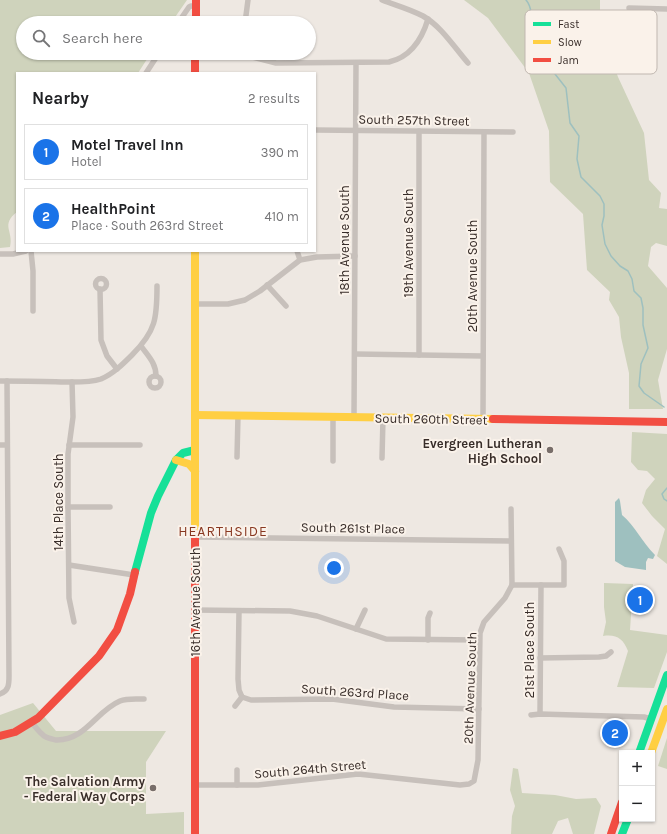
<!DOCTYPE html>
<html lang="en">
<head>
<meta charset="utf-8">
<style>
  body { margin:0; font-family:Karla,sans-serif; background:#f2f2f2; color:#202124 }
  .controls { position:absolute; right:12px; bottom:12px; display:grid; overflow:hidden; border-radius:0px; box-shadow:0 1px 3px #0004 }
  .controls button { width:36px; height:36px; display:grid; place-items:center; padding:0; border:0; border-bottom:1px solid #e0e0e0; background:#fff; color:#202124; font:20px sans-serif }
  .you { position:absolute; left:334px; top:568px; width:14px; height:14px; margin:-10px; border:3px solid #fff; border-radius:50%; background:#1a73e8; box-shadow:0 0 0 6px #1a73e833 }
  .badge { display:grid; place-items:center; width:26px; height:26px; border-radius:50%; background:#1a73e8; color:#fff; font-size:13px; font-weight:700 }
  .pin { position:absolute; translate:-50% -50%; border:2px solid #fff; box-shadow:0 1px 4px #0006 }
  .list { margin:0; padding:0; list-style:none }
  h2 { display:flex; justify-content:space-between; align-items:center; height:52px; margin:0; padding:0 16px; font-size:17px }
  h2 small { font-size:13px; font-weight:400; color:#757577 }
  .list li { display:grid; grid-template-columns:26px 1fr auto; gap:12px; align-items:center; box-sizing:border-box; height:56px; margin:0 8px 8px; padding:0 8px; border:1px solid #e0e0e0; border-radius:0px }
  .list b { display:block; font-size:15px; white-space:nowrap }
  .list p { margin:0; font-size:13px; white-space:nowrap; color:#757577 }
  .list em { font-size:13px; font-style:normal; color:#757577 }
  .icon { flex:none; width:22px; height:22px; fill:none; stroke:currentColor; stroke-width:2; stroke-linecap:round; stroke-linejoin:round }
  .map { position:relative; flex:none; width:667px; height:834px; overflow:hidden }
  .search { position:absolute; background:#fff; box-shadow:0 1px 3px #0004; left:16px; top:16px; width:300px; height:44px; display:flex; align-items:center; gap:10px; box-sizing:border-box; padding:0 14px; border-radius:22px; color:#757577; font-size:15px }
  .panel { position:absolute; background:#fff; box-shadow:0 1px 3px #0004; left:16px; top:72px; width:300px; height:180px; border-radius:0px }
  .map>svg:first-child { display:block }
</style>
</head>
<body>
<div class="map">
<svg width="667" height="834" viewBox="0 0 667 834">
  <rect width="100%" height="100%" fill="#eee8e2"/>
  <g fill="#cfd3bc">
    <path d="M 0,0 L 187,0 L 171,23 L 23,23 L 23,53 L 151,53 L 138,73 L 17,73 L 17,212 C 0,225 14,231 10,247 L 0,248 Z"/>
    <path d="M 464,0 L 600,0 L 600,12 L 605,41 L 618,77 L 644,133 L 649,180 L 661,193 L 659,208 L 667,209 L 667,246 L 656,243 L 651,247 L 648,266 L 667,288 L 667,349 L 658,380 L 663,409 L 629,409 L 629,373 L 621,337 L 619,317 L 609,300 L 610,292 L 587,270 L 583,214 L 550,182 L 549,131 L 529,73 L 488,18 Z"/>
    <path d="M 632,432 L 667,434 L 667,564 L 657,556 L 665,529 L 652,516 L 642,503 L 646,490 L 655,479 L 647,471 L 638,470 L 631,462 Z"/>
    <path d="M 604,583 L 633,584 L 630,630 L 667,635 L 667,652 L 654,688 L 617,687 L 628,651 C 623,638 616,634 603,636 L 606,622 L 604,607 Z"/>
    <path d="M 33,703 L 56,731 L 166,731 L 146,762 L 146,814 L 184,812 L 184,834 L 0,834 L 0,715 Z"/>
    <path d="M 667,738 L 667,769 L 658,766 Z"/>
    <path d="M 513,768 L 518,769 L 522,793 L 555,795 L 576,799 L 596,798 L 601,806 L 594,834 L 573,834 L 568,818 L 558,821 L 552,834 L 511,834 L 512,816 L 515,806 L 510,790 Z"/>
  </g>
  <path fill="#9ec0bf" d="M 619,498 L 620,501 L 622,515 C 635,526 642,542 655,555 L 653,559 L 648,558 L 646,562 L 646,570 L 625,567 L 615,561 L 615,502 Z"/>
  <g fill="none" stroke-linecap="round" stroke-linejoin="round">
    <g stroke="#9ec0bf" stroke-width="1.5">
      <path d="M 526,0 C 536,11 525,24 547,35 L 553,49 L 555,74 L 566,88 L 570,123 L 579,136 L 577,159 L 581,177 L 600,196 L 604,204 L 604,216 L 602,225 L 605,244 L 611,256 L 620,266 L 628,271 L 632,279 L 634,291 L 641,298 L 643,308 L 643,325 L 648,348 L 641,364 L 639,386 L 644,393 L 664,407"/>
      <path d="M 667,488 L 662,494 L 664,499 L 667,501"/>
    </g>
    <g stroke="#c7c0bb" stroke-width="5.5">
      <path d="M 382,0 C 395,5 410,9 423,16 C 442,27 454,47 468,63"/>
      <path d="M 629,8 L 667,9"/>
      <path d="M 178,23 L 189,7 L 191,6 L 196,6"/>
      <path d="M 245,23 L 248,0"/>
      <path d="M 214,53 L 241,54 L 276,63 L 389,62 C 411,57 422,39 428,19"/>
      <path d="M 146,73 L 159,53"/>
      <path d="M 315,130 L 513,132"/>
      <path d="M 31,251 L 33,271 L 33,311"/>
      <path d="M 297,251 L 300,260"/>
      <path d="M 0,254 L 13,254 L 26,251"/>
      <circle cx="101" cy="284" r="5.5"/>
      <path d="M 267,285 L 286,306"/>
      <path d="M 100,289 L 101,340 L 107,356 L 117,369"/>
      <path d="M 195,304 L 228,304 L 245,300 L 260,291 L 300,260 L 317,257 L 355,256"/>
      <path d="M 141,346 C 148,356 156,363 156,376"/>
      <path d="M 355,354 L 483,356"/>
      <path d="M 419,355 L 419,131"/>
      <circle cx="155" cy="382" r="6"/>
      <path d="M 0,381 C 20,381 41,381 61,382 C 74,382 89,383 101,379 C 113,374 123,364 132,355 C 156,331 157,318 157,286"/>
      <path d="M 72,382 L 73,417 L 68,454 L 68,507 L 69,598 L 74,622"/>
      <path d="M 354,417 L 356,63"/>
      <path d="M 483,419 L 484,132"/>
      <path d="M 0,445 L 7,445"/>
      <path d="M 69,445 L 140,445"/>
      <path d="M 237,457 L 238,415"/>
      <path d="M 382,458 L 383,418"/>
      <path d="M 333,461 L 333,417"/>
      <path d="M 68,507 L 110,507"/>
      <path d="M 195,537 L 511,541"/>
      <path d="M 69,565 L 134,575"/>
      <path d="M 512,585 L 564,585 L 564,561 L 559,549"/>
      <path d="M 195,610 L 290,611 L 317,616 L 386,639 L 479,640"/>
      <path d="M 239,611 L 238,679 L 239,690 L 242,697"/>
      <path d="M 356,629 L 365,610"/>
      <path d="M 428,640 L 428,618 L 430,613"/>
      <path d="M 540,658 L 599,657 L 606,656 L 611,652"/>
      <path d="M 0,694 C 9,691 9,684 9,676 L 7,381"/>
      <path d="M 242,697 L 251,700 L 332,699 L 394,707 L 479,709"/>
      <path d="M 235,706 L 242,697"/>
      <path d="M 540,714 L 541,585"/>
      <path d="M 531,715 L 540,714 L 644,717 L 651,719"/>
      <path d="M 32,723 C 35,726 38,731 42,734 C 45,738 51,739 56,740 C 85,741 96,711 120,701 C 127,698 136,699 144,699"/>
      <path d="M 237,770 L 237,785"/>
      <path d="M 195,785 L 258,785 L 358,774 L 460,785 L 469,784 L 474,781 L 478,760 L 480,633 L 484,622 L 505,598 L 512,585 L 511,509"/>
    </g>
    <g stroke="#16e098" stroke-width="8">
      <path d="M 135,572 L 151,513 L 158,496 L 176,460 L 183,453 L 195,450"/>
      <path d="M 639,753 L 667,675"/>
      <path d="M 622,834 L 628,819"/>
    </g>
    <g stroke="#ffcf43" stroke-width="8">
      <path d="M 195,251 L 195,536"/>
      <path d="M 195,415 L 493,419"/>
      <path d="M 176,460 L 189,464 L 195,471"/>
      <path d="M 651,753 L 667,709"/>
    </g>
    <g stroke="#f24e42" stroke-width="8">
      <path d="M 196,0 L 196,23"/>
      <path d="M 195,53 L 195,73"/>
      <path d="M 493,419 L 667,422"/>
      <path d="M 195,536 L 195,834"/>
      <path d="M 0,736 L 15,732 L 38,718 L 99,656 L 117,630 L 130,594 L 135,572"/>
      <path d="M 611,834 L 622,802"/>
    </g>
  </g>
  <g fill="#786e6a" stroke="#faf2ea" stroke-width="1.5">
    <circle cx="550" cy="450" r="4"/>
    <circle cx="153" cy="788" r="4"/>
  </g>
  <g text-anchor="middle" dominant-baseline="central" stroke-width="4" stroke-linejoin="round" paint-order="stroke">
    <g font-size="13" fill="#382d29" stroke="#faf2ea">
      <text transform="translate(414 120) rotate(1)">South 257th Street</text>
      <text transform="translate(344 240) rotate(-90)">18th Avenue South</text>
      <text transform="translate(408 243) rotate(-90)">19th Avenue South</text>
      <text transform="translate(472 276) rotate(-90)">20th Avenue South</text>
      <text transform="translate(431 419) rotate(1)">South 260th Street</text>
      <text transform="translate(58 502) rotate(-90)">14th Place South</text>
      <text transform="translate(353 528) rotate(1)">South 261st Place</text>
      <text transform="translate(195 602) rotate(-90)">16th Avenue South</text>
      <text transform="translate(529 650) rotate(-90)">21st Place South</text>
      <text transform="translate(470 688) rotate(-88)">20th Avenue South</text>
      <text transform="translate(355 692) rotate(4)">South 263rd Place</text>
      <text transform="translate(310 769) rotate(-5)">South 264th Street</text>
    </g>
    <g font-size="13" font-weight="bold" fill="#382d29" stroke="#faf2ea" text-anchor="end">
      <text x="542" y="443">Evergreen Lutheran<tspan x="542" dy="15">High School</tspan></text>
      <text x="145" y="781">The Salvation Army<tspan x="145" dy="15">- Federal Way Corps</tspan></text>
    </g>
    <g font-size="14" letter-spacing="1" fill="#883821" stroke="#faf2ea">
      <text x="223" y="531">HEARTHSIDE</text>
    </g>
  </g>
  <rect x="525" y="10" width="132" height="64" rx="6" fill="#faf2ea" stroke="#c0b7b0" stroke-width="1"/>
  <rect x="533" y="22" width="18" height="4" fill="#16e098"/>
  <rect x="533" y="40" width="18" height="4" fill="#ffcf43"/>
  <rect x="533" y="58" width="18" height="4" fill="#f24e42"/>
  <g font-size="11" fill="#382d29">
    <text x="558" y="28">Fast</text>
    <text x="558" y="46">Slow</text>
    <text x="558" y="64">Jam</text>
  </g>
</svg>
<div class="controls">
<button>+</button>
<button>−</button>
</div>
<div class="you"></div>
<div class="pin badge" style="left:640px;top:600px">1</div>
<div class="pin badge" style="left:615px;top:733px">2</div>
<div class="search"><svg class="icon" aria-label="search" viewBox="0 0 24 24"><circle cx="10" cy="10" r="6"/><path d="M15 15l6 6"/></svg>Search here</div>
<section class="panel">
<h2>Nearby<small>2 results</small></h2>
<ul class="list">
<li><span class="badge">1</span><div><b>Motel Travel Inn</b><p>Hotel</p></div><em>390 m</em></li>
<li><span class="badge">2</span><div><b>HealthPoint</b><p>Place · South 263rd Street</p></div><em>410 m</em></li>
</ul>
</section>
</div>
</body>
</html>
